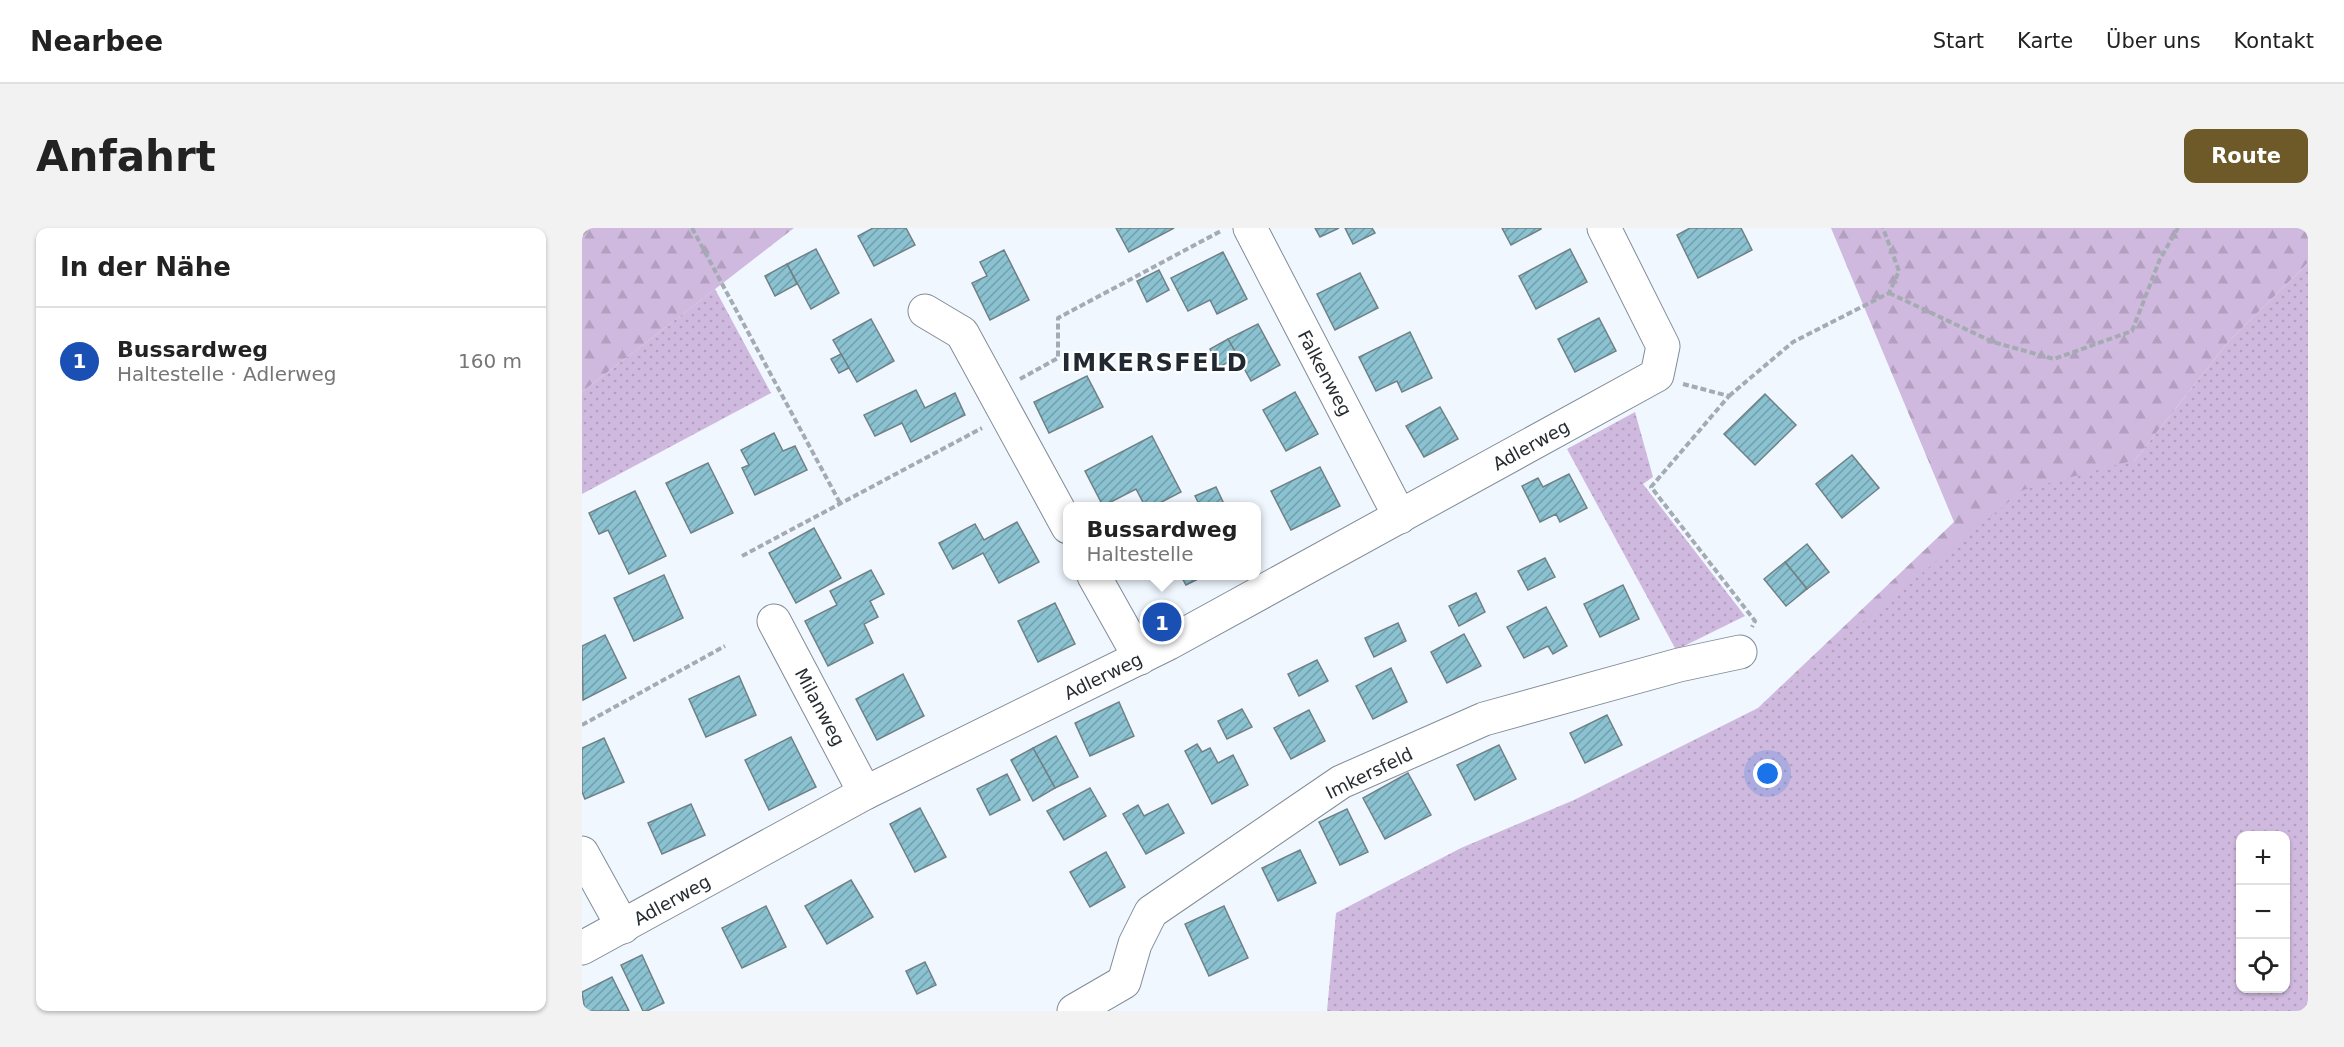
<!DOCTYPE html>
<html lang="de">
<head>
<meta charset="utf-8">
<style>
  body { margin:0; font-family:"DejaVu Sans",sans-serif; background:#f2f2f2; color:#222 }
  .controls { position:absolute; right:18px; bottom:18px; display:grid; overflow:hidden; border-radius:12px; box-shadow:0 2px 4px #0004 }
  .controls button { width:54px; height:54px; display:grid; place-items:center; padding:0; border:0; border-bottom:2px solid #e0e0e0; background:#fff; color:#222; font:30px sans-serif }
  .you { position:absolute; left:1186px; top:546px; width:21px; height:21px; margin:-15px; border:4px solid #fff; border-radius:50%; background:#1a73e8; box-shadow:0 0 0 9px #1a73e833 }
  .badge { display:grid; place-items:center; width:39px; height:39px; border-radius:50%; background:#6e5a29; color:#fff; font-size:20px; font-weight:700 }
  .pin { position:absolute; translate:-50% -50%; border:3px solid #fff; box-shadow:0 2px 6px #0006 }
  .popup { position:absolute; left:481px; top:274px; width:198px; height:78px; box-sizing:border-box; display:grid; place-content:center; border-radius:12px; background:#fff; filter:drop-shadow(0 2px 4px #0005); font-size:20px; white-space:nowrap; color:#767676 }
  .popup b { font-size:22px; color:#222 }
  .popup::after { content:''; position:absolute; left:50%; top:100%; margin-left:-12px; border:12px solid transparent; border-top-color:#fff }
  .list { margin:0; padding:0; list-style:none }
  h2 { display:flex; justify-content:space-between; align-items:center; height:78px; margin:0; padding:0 24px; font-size:26px }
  h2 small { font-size:20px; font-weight:400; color:#767676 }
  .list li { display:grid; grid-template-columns:39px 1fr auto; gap:18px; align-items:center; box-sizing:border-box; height:108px; padding:0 24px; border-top:2px solid #e0e0e0 }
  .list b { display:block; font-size:22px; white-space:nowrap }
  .list p { margin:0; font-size:20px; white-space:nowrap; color:#767676 }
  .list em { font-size:20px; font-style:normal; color:#767676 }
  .icon { flex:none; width:33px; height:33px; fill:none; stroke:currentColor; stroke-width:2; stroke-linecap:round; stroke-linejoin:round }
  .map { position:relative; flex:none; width:1726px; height:783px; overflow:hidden; border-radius:12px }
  header { display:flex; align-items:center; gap:36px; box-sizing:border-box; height:84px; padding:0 30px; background:#fff; border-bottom:2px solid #e0e0e0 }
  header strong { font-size:28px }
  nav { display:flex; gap:33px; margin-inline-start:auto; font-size:21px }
  .intro { display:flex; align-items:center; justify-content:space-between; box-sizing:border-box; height:144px; padding:0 36px }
  h1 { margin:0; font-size:42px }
  .button { padding:15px 27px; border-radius:12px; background:#6e5a29; color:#fff; font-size:21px; font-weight:700 }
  main { display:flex; gap:36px; padding:0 36px }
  aside { flex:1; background:#fff; border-radius:12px; box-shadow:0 2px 4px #0004 }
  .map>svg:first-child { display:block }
</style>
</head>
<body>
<header>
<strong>Nearbee</strong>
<nav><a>Start</a><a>Karte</a><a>Über uns</a><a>Kontakt</a></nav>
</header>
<div class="intro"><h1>Anfahrt</h1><a class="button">Route</a></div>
<main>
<aside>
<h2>In der Nähe<small></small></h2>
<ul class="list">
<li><span class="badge" style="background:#1a4fb4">1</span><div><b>Bussardweg</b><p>Haltestelle · Adlerweg</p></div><em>160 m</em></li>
</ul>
</aside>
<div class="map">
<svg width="1726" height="783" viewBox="0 0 1726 783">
  <defs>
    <pattern id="forest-firs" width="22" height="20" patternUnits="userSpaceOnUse" patternTransform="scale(1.5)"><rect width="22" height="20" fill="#d0b9de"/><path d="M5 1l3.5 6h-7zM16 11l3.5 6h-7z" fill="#b39fbf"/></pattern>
    <pattern id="park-dots" width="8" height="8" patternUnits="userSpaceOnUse" patternTransform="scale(1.5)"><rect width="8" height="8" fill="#d0b9de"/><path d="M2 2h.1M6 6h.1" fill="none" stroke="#b39fbf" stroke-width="1.8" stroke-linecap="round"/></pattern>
    <pattern id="building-hatch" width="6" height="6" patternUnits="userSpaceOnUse" patternTransform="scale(1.5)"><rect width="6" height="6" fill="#8ac2d1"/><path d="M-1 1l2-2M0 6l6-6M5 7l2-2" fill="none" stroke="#719eaa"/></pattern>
  </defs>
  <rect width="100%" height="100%" fill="#f0f7ff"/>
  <g fill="url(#forest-firs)">
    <path d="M 0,0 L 212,0 L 0,164 Z"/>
    <path d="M 1249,0 L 1726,0 L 1726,35 L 1647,113 L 1553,232 L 1176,480 L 1372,294 Z"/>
  </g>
  <g fill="url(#park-dots)" fill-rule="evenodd">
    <path d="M 1726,35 L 1726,783 L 745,783 L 754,685 L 879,620 L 992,572 L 1176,480 L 1441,262 L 1553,232 L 1647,113 ZM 1658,608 L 1704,608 L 1704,760 L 1658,760 Z"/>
    <path d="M 133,61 L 189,165 L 0,266 L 0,164 Z"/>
    <path d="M 1053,184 L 1071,249 L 1061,256 L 1163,388 L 1094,422 L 985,221 Z"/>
  </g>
  <g fill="url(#building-hatch)" stroke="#708186" stroke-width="1.5">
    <path d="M 291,0 L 324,0 L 333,17 L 292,38 L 276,8 Z"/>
    <path d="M 534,0 L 592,0 L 547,24 Z"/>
    <path d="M 733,0 L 757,0 L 738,9 Z"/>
    <path d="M 763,0 L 790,0 L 793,5 L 771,16 Z"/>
    <path d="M 920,0 L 959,0 L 959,1 L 929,17 Z"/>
    <path d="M 1108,0 L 1159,0 L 1170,22 L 1116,50 L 1095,7 Z"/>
    <path d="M 234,21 L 257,65 L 229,81 L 205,36 Z"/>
    <path d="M 988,21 L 1005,54 L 954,81 L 937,48 Z"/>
    <path d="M 422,22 L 447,72 L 408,92 L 390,55 L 405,48 L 398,34 Z"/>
    <path d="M 641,24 L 665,71 L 635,86 L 628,72 L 606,83 L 589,50 Z"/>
    <path d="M 205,36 L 215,56 L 193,68 L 183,48 Z"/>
    <path d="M 577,42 L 587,62 L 565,74 L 555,53 Z"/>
    <path d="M 778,45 L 796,80 L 753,102 L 735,66 Z"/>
    <path d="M 1017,90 L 1034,123 L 993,144 L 976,111 Z"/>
    <path d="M 289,91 L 312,133 L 275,154 L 251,112 Z"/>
    <path d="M 676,96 L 698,137 L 669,153 L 646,111 Z"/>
    <path d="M 828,104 L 850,150 L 820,164 L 815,153 L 794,163 L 777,129 Z"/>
    <path d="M 646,111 L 656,129 L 637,139 L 628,121 Z"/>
    <path d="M 259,126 L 267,140 L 257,145 L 249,131 Z"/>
    <path d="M 505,148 L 521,179 L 467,205 L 452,174 Z"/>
    <path d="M 334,162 L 343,180 L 373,165 L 383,187 L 329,214 L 320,195 L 293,208 L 282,187 Z"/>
    <path d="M 713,164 L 736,206 L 704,223 L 681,182 Z"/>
    <path d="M 1183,166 L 1214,197 L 1173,237 L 1142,206 Z"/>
    <path d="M 858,179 L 876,211 L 842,229 L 824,198 Z"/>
    <path d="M 192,205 L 201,223 L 213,218 L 225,242 L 173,267 L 160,240 L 167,237 L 159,222 Z"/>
    <path d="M 570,208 L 599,264 L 572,278 L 563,278 L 554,261 L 521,278 L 503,243 Z"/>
    <path d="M 1270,227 L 1297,260 L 1260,290 L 1234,256 Z"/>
    <path d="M 126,235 L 151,285 L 109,305 L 84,255 Z"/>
    <path d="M 738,239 L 758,278 L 709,302 L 689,263 Z"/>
    <path d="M 987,246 L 1005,280 L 978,294 L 974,286 L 958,294 L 940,258 L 956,250 L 961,259 Z"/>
    <path d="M 634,259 L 643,278 L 618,278 L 613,268 Z"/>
    <path d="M 53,263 L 84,328 L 47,346 L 26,302 L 17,306 L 7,285 Z"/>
    <path d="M 435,294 L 457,334 L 417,355 L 401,325 L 371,341 L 357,315 L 393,296 L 402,312 Z"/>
    <path d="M 232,300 L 259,350 L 214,375 L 187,325 Z"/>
    <path d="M 1225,316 L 1247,344 L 1225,361 L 1203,334 Z"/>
    <path d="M 963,330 L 973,349 L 946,362 L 936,343 Z"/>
    <path d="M 1203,334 L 1225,361 L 1204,378 L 1182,351 Z"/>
    <path d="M 289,342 L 302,366 L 288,373 L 296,389 L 282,396 L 291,415 L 246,438 L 223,393 L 255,377 L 248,363 Z"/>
    <path d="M 82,347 L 101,390 L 52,413 L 32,370 Z"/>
    <path d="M 599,348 L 622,348 L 604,357 Z"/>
    <path d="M 1041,357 L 1057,391 L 1018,409 L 1002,376 Z"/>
    <path d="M 894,365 L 903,384 L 877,398 L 867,378 Z"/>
    <path d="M 473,375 L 493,416 L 456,434 L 436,393 Z"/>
    <path d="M 964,379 L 985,418 L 971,426 L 966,418 L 942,430 L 925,399 Z"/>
    <path d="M 816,395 L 824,413 L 792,429 L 783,410 Z"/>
    <path d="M 882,406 L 899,438 L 865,455 L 849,424 Z"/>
    <path d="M 23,407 L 44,450 L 1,472 L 0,418 Z"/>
    <path d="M 735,432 L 746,453 L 717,468 L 706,446 Z"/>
    <path d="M 809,440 L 825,474 L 791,491 L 774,458 Z"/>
    <path d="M 321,446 L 342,488 L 295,512 L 274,471 Z"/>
    <path d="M 157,448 L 174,487 L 124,509 L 107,471 Z"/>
    <path d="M 537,474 L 552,508 L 508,528 L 493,495 Z"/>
    <path d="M 660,481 L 670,499 L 645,511 L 636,493 Z"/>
    <path d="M 727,482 L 743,513 L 709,531 L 692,500 Z"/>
    <path d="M 1025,487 L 1040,517 L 1003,535 L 988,505 Z"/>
    <path d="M 474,508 L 496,549 L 473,560 L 451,520 Z"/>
    <path d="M 209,509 L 234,559 L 187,582 L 163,532 Z"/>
    <path d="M 22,510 L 42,554 L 3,571 L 0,564 L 0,520 Z"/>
    <path d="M 615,516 L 620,524 L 628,520 L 636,535 L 651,527 L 666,557 L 630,576 L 603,523 Z"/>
    <path d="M 917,517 L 934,551 L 893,572 L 875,537 Z"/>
    <path d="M 451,520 L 473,560 L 451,573 L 429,532 Z"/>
    <path d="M 826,545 L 849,587 L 803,611 L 781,570 Z"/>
    <path d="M 425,546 L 438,572 L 408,587 L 395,561 Z"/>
    <path d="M 508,560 L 524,588 L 482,612 L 465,583 Z"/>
    <path d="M 109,576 L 123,607 L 80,626 L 66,595 Z"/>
    <path d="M 586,576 L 602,605 L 564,626 L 541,586 L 556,577 L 562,588 Z"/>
    <path d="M 338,580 L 364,629 L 333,644 L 308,596 Z"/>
    <path d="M 765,581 L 786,624 L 758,637 L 737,594 Z"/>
    <path d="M 718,622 L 734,655 L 696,673 L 680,640 Z"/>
    <path d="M 524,624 L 543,659 L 508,679 L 488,644 Z"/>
    <path d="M 269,652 L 291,689 L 245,716 L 223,678 Z"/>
    <path d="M 184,678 L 204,719 L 160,740 L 140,700 Z"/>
    <path d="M 642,678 L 666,730 L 627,748 L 603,696 Z"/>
    <path d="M 60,727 L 82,775 L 65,783 L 61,783 L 39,737 Z"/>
    <path d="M 343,734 L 354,757 L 335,766 L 324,743 Z"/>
    <path d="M 30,749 L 47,783 L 3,783 L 0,764 Z"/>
  </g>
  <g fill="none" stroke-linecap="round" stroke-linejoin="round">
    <defs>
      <g id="minor">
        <path d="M 668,0 L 818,289"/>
        <path d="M 343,83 L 380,105 L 486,299"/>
        <path d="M 512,348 L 558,430"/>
        <path d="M 192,393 L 283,565"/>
        <path d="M 0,625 L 41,699"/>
        <path d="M 0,720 L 283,565 L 587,415 L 1075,147 L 1081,118 L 1022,0"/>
        <path d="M 492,783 L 542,754 L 553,716 L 569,684 L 759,554 L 902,491 L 1097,437 L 1158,424"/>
      </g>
    </defs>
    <use href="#minor" stroke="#818c97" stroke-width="35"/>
    <g stroke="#a5abb2" stroke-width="4" stroke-dasharray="6 3" stroke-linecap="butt">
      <path d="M 110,0 L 258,275"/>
      <path d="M 0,6 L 7,0"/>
      <path d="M 1307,65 L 1411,114 L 1472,131 L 1550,103 L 1578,31 L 1596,0"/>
      <path d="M 438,151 L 476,130 L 476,90 L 639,3"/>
      <path d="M 1101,156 L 1147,168 L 1069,259 L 1173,393 L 1170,399"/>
      <path d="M 1147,168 L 1211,114 L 1307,65 L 1317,43 L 1301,0"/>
      <path d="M 160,328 L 400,200"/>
      <path d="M 0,497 L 143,418"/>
    </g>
    <use href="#minor" stroke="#fff" stroke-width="33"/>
  </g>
  <g text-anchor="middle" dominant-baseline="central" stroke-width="4.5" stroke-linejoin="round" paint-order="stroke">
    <g font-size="18" fill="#272c30" stroke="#fff">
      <text transform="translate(743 145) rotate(62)">Falkenweg</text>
      <text transform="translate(949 217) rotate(-29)">Adlerweg</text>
      <text transform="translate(521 448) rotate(-26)">Adlerweg</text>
      <text transform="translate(238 479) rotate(62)">Milanweg</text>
      <text transform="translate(787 545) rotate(-26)">Imkersfeld</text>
      <text transform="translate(90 672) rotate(-29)">Adlerweg</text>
    </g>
    <g font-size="24" font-weight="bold" letter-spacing="1.5" fill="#212a33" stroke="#fff">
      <text x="573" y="135">IMKERSFELD</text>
    </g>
  </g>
</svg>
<div class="controls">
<button>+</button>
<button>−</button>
<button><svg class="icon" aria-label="locate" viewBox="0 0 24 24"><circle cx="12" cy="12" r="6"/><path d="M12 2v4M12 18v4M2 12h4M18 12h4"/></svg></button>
</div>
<div class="you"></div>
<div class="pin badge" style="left:580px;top:394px;background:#1a4fb4">1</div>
<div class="popup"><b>Bussardweg</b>Haltestelle</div>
</div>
</main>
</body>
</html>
